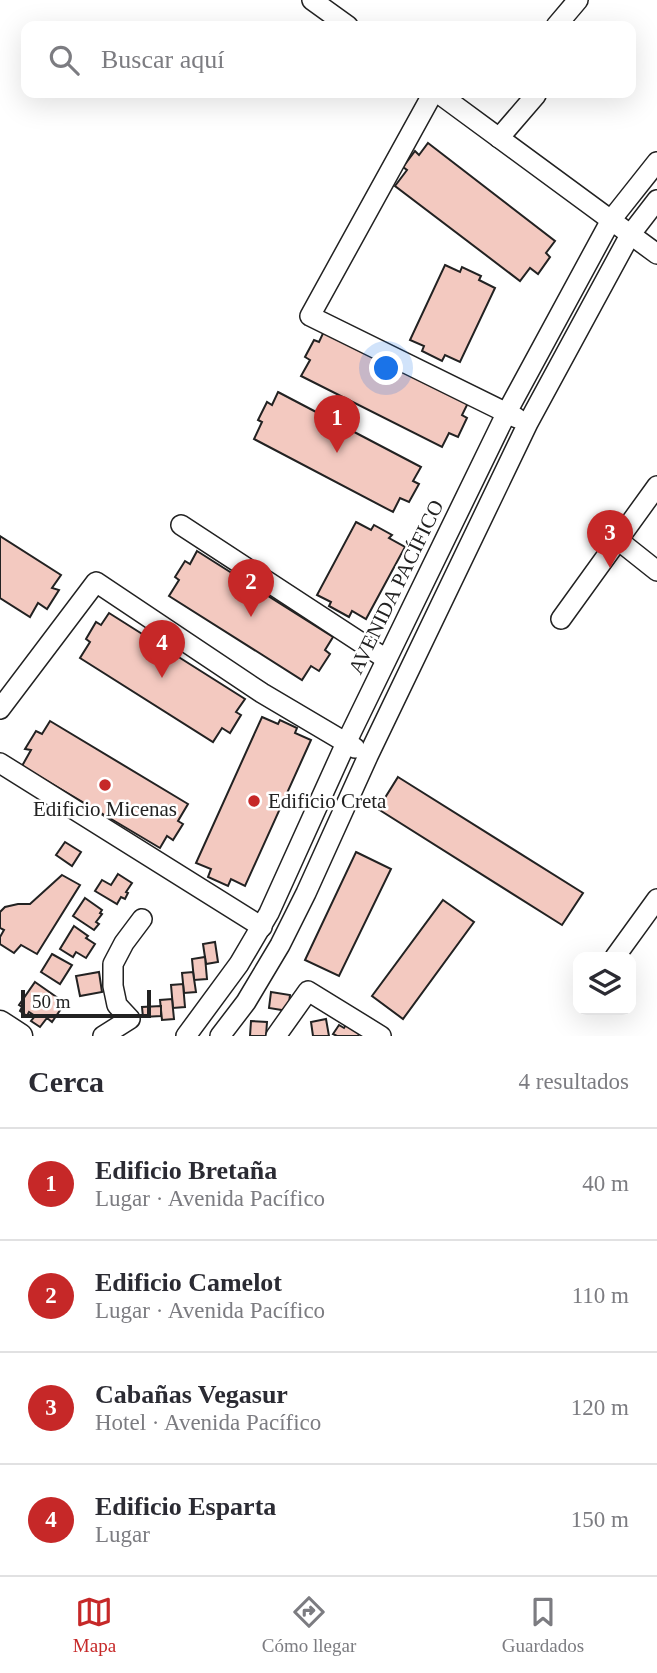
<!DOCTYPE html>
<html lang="es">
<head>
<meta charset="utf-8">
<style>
  body { margin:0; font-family:Georgia,serif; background:#f2f2f3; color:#2b2b33 }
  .controls { position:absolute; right:21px; bottom:21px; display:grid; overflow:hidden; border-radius:14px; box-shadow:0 7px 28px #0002 }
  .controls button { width:63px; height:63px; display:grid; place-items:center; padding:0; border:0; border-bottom:2px solid #e1e1e2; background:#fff; color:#2b2b33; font:35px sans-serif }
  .scale { position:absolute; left:21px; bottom:18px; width:130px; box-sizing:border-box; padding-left:7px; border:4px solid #222; border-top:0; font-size:19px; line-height:24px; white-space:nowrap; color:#222; -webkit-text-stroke:5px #fff; paint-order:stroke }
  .you { position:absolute; left:387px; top:369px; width:24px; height:24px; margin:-18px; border:5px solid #fff; border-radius:50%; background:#1a73e8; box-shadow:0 0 0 10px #1a73e833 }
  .badge { display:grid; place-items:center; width:46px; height:46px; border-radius:50%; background:#c62828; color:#fff; font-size:23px; font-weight:700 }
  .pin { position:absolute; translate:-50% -58px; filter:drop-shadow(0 2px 4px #0008) }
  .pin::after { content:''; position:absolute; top:37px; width:24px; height:21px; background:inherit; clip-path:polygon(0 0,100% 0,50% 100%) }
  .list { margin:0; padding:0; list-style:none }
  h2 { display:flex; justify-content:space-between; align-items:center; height:91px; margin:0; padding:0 28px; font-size:30px }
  h2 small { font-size:23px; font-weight:400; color:#7c7c81 }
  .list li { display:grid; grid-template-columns:46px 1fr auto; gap:21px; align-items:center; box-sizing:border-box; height:112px; padding:0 28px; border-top:2px solid #e1e1e2 }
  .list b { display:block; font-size:26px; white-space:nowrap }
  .list p { margin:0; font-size:23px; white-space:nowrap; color:#7c7c81 }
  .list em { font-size:23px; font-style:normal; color:#7c7c81 }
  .icon { flex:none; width:38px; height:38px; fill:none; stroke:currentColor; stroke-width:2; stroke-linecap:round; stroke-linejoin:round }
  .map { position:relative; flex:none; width:657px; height:1036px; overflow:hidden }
  .search { position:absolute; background:#fff; box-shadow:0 7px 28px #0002; left:21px; right:21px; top:21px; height:77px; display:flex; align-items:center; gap:18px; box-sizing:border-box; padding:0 24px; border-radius:14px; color:#7c7c81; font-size:26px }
  .sheet { height:539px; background:#fff }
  nav { display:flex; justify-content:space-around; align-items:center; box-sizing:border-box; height:98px; border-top:2px solid #e1e1e2; background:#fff; font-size:19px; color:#7c7c81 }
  nav a { display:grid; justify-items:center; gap:4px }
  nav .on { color:#c62828 }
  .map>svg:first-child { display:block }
</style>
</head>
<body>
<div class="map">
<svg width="657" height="1036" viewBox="0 0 657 1036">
  <rect width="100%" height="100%" fill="#fff"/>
  <g fill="#f3c9c0" stroke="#222" stroke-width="2">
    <path d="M 428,143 L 555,241 L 546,253 L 550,257 L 538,274 L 530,268 L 520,281 L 395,186 L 407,170 L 403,167 L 415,151 L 419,155 Z"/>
    <path d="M 445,265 L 460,272 L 462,267 L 481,276 L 479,280 L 495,288 L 460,362 L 445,355 L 442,361 L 422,351 L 424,346 L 410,340 Z"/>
    <path d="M 325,329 L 469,401 L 462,415 L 467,418 L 458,437 L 449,433 L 442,447 L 301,376 L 310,360 L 305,357 L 314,340 L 319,342 Z"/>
    <path d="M 278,392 L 421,467 L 413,481 L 419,484 L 409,502 L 400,498 L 393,512 L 254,439 L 262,422 L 258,420 L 267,402 L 272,405 Z"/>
    <path d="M 356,522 L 371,530 L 374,525 L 392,535 L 389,538 L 405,547 L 366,619 L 352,611 L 349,617 L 329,606 L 331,602 L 317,595 Z"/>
    <path d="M 0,536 L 61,575 L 52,588 L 59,590 L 47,609 L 38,603 L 30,617 L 0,598 Z"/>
    <path d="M 197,551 L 333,637 L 325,650 L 330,654 L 319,671 L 311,666 L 302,680 L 169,596 L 179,580 L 175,577 L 185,561 L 190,564 Z"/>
    <path d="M 109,613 L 245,699 L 236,712 L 241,715 L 230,733 L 222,728 L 213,742 L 80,658 L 90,642 L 86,639 L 96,622 L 101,625 Z"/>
    <path d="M 262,717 L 278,724 L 280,720 L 297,728 L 295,733 L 311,740 L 245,886 L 231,879 L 228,886 L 208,877 L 211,869 L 196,863 Z"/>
    <path d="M 50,721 L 188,804 L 178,821 L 183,824 L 173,840 L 167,836 L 160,848 L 22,766 L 31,750 L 25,749 L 36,731 L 42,734 Z"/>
    <path d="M 398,777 L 583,893 L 562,925 L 378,809 Z"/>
    <path d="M 65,842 L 81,852 L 72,866 L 56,855 Z"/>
    <path d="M 356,852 L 391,869 L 339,976 L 305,960 Z"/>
    <path d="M 118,874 L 132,883 L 126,892 L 128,893 L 125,899 L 121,897 L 117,904 L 95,891 L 102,880 L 111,885 Z"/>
    <path d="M 62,875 L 80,885 L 37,954 L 21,945 L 14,953 L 0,944 L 0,937 L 4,930 L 0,928 L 0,912 L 5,907 L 18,904 L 30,904 Z"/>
    <path d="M 85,898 L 102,910 L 100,913 L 102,914 L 96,922 L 99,924 L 94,930 L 73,916 Z"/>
    <path d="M 443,900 L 474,922 L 403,1019 L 372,996 Z"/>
    <path d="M 74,926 L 88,936 L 86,938 L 95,944 L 86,958 L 76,952 L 73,957 L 60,949 Z"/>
    <path d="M 215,942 L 218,962 L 206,964 L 203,944 Z"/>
    <path d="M 52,954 L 72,965 L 60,984 L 41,972 Z"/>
    <path d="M 205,957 L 207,979 L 194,980 L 192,959 Z"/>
    <path d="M 99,972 L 102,992 L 80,996 L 76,976 Z"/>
    <path d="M 193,972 L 196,992 L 184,993 L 182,973 Z"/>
    <path d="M 35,982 L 65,1003 L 52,1022 L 47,1018 L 40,1027 L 31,1021 L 35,1016 L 29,1012 L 27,1016 L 20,1011 L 22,1007 L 19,1005 Z"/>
    <path d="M 183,984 L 185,1007 L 173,1008 L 171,985 Z"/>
    <path d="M 271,992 L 290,995 L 288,1011 L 269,1008 Z"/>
    <path d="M 172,999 L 174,1019 L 162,1020 L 160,1000 Z"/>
    <path d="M 161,1006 L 161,1016 L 143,1017 L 142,1007 Z"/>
    <path d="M 326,1019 L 329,1036 L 313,1036 L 311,1022 Z"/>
    <path d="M 349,1020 L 362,1029 L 358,1036 L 337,1036 L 333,1034 L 339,1025 L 344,1028 Z"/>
    <path d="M 251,1021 L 267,1022 L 266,1036 L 250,1036 Z"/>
  </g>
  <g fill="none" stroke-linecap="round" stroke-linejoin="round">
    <defs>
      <g id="minor">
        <path d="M 312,0 L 348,26"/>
        <path d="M 556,26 L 578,0"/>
        <path d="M 433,93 L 310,316 L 517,418"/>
        <path d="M 438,93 L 657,254"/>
        <path d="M 499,138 L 536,95 L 536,93"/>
        <path d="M 181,525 L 386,659"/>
        <path d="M 618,540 L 657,571"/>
        <path d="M 561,619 L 657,486"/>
        <path d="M 0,709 L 96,582 L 262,693 L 355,748"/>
        <path d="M 0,763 L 262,927"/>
        <path d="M 615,957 L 657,899"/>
        <path d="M 103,1036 L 130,1019 L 117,1005 L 113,986 L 113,964 L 124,943 L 142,919"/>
        <path d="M 186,1036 L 239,964 L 269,913 L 346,743 L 507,412 L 611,220 L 657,162"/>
        <path d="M 220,1036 L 246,1002 L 280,945 L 306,893 L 368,756 L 528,423 L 630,235 L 657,200"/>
        <path d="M 276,1036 L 308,991 L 381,1036"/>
      </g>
      <path id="major" d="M 0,1023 L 20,1036"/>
    </defs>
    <use href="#minor" stroke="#222" stroke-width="22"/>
    <use href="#major" stroke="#222" stroke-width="27"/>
    <use href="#minor" stroke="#fff" stroke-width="19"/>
    <use href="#major" stroke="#fff" stroke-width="24"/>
  </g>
  <g fill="#c62828" stroke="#fff" stroke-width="2.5">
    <circle cx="105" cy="785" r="7"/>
    <circle cx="254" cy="801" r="7"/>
  </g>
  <g text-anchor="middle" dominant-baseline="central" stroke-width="5" stroke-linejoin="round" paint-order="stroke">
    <g font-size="21" fill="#222" stroke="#fff">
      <text transform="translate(396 587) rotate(-64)">AVENIDA PACÍFICO</text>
    </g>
    <g font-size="21" fill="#222" stroke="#fff" text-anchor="start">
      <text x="268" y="801">Edificio Creta</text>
      <text x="105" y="809" text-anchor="middle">Edificio Micenas</text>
    </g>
  </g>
</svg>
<div class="controls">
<button><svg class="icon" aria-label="layers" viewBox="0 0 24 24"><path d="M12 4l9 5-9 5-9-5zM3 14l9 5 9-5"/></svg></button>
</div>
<div class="scale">50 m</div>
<div class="you"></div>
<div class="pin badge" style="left:337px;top:453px">1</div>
<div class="pin badge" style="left:251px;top:617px">2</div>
<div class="pin badge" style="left:610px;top:568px">3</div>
<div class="pin badge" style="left:162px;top:678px">4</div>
<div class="search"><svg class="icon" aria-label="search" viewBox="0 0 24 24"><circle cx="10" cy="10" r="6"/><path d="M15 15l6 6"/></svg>Buscar aquí</div>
</div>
<section class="sheet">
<h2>Cerca<small>4 resultados</small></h2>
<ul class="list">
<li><span class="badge">1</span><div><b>Edificio Bretaña</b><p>Lugar · Avenida Pacífico</p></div><em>40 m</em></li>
<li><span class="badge">2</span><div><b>Edificio Camelot</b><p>Lugar · Avenida Pacífico</p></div><em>110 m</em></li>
<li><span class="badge">3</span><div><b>Cabañas Vegasur</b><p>Hotel · Avenida Pacífico</p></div><em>120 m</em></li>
<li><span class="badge">4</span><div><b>Edificio Esparta</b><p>Lugar</p></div><em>150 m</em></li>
</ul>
</section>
<nav>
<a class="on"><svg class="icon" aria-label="map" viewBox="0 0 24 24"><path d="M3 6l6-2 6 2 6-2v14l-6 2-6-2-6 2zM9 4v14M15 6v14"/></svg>Mapa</a>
<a><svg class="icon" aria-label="directions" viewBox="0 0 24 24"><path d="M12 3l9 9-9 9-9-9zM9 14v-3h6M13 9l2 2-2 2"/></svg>Cómo llegar</a>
<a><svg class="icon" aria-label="saved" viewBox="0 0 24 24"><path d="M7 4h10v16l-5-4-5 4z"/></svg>Guardados</a>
</nav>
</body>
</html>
